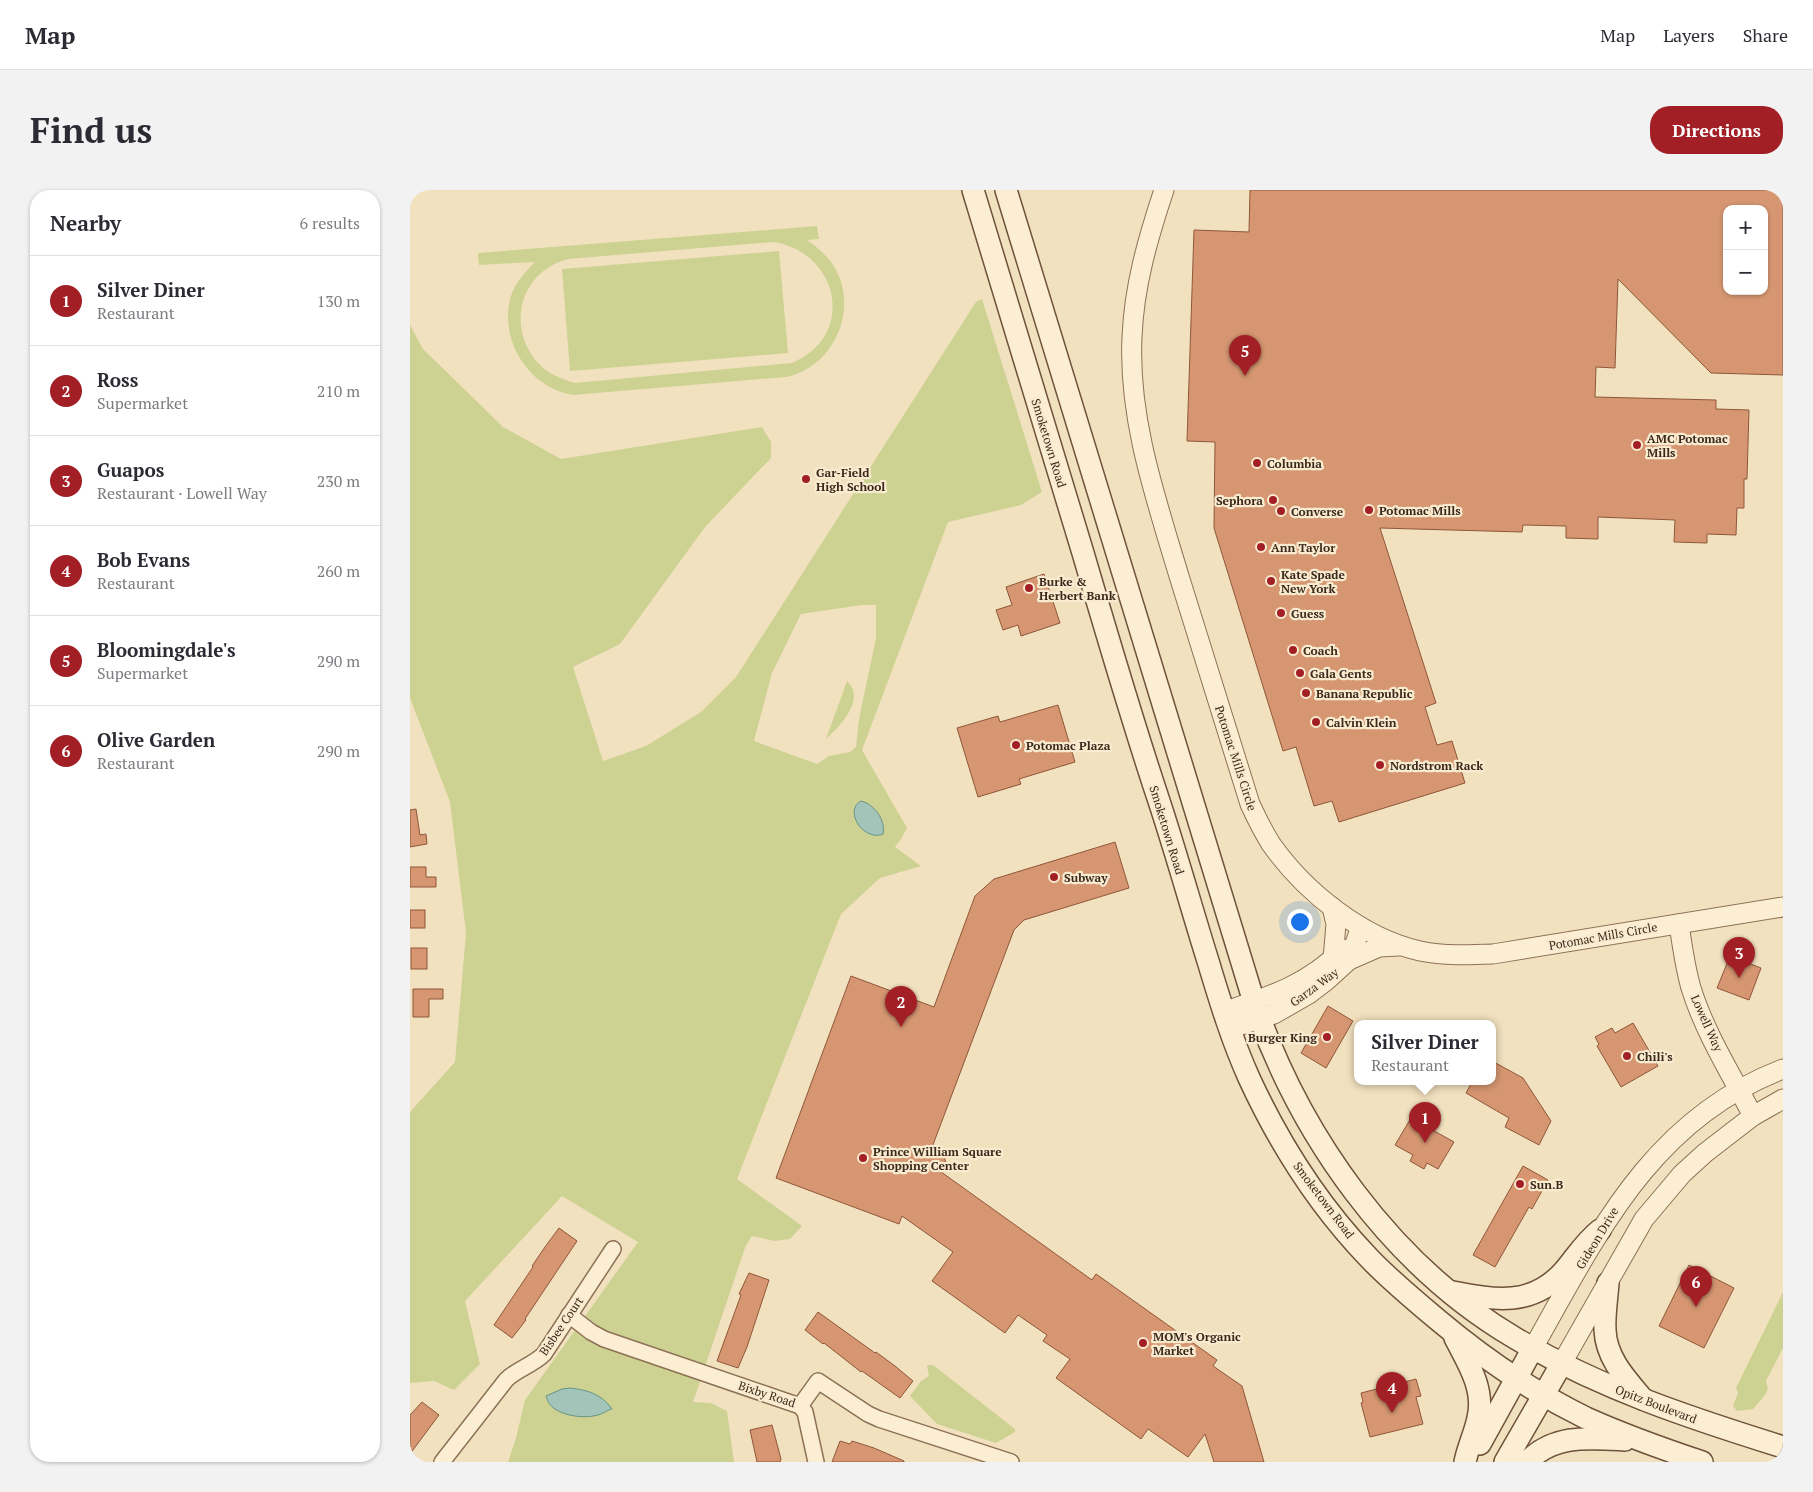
<!DOCTYPE html>
<html lang="en">
<head>
<meta charset="utf-8">
<style>
  body { margin:0; font-family:"PT Serif",serif; background:#f2f2f3; color:#2b2b33 }
  .controls { position:absolute; right:15px; top:15px; display:grid; overflow:hidden; border-radius:10px; box-shadow:0 1px 4px #0004 }
  .controls button { width:45px; height:45px; display:grid; place-items:center; padding:0; border:0; border-bottom:1px solid #e1e1e2; background:#fff; color:#2b2b33; font:25px sans-serif }
  .you { position:absolute; left:889px; top:731px; width:18px; height:18px; margin:-12px; border:4px solid #fff; border-radius:50%; background:#1a73e8; box-shadow:0 0 0 8px #1a73e833 }
  .badge { display:grid; place-items:center; width:32px; height:32px; border-radius:50%; background:#a31f26; color:#fff; font-size:16px; font-weight:700 }
  .pin { position:absolute; translate:-50% -41px; filter:drop-shadow(0 1px 2px #0008) }
  .pin::after { content:''; position:absolute; top:26px; width:18px; height:15px; background:inherit; clip-path:polygon(0 0,100% 0,50% 100%) }
  .popup { position:absolute; left:944px; top:830px; width:142px; height:65px; box-sizing:border-box; display:grid; place-content:center; border-radius:10px; background:#fff; filter:drop-shadow(0 1px 4px #0005); font-size:16px; white-space:nowrap; color:#7c7c81 }
  .popup b { font-size:19px; color:#2b2b33 }
  .popup::after { content:''; position:absolute; left:50%; top:100%; margin-left:-10px; border:10px solid transparent; border-top-color:#fff }
  .list { margin:0; padding:0; list-style:none }
  h2 { display:flex; justify-content:space-between; align-items:center; height:65px; margin:0; padding:0 20px; font-size:21px }
  h2 small { font-size:16px; font-weight:400; color:#7c7c81 }
  .list li { display:grid; grid-template-columns:32px 1fr auto; gap:15px; align-items:center; box-sizing:border-box; height:90px; padding:0 20px; border-top:1px solid #e1e1e2 }
  .list b { display:block; font-size:19px; white-space:nowrap }
  .list p { margin:0; font-size:16px; white-space:nowrap; color:#7c7c81 }
  .list em { font-size:16px; font-style:normal; color:#7c7c81 }
  .map { position:relative; flex:none; width:1373px; height:1272px; overflow:hidden; border-radius:20px }
  header { display:flex; align-items:center; gap:30px; box-sizing:border-box; height:70px; padding:0 25px; background:#fff; border-bottom:1px solid #e1e1e2 }
  header strong { font-size:24px }
  nav { display:flex; gap:28px; margin-inline-start:auto; font-size:18px }
  .intro { display:flex; align-items:center; justify-content:space-between; box-sizing:border-box; height:120px; padding:0 30px }
  h1 { margin:0; font-size:35px }
  .button { padding:12px 22px; border-radius:20px; background:#a31f26; color:#fff; font-size:18px; font-weight:700 }
  main { display:flex; gap:30px; padding:0 30px }
  aside { flex:1; background:#fff; border-radius:20px; box-shadow:0 1px 4px #0004 }
  .map>svg:first-child { display:block }
</style>
</head>
<body>
<header>
<strong>Map</strong>
<nav><a>Map</a><a>Layers</a><a>Share</a></nav>
</header>
<div class="intro"><h1>Find us</h1><a class="button">Directions</a></div>
<main>
<aside>
<h2>Nearby<small>6 results</small></h2>
<ul class="list">
<li><span class="badge">1</span><div><b>Silver Diner</b><p>Restaurant</p></div><em>130 m</em></li>
<li><span class="badge">2</span><div><b>Ross</b><p>Supermarket</p></div><em>210 m</em></li>
<li><span class="badge">3</span><div><b>Guapos</b><p>Restaurant · Lowell Way</p></div><em>230 m</em></li>
<li><span class="badge">4</span><div><b>Bob Evans</b><p>Restaurant</p></div><em>260 m</em></li>
<li><span class="badge">5</span><div><b>Bloomingdale's</b><p>Supermarket</p></div><em>290 m</em></li>
<li><span class="badge">6</span><div><b>Olive Garden</b><p>Restaurant</p></div><em>290 m</em></li>
</ul>
</aside>
<div class="map">
<svg width="1373" height="1272" viewBox="0 0 1373 1272">
  <rect width="100%" height="100%" fill="#f2e1bf"/>
  <g fill="#cdd292" fill-rule="evenodd">
    <path d="M 407,36 L 409,49 L 397,50 C 409,58 422,70 428,84 C 447,125 421,178 376,187 L 163,205 C 119,198 88,150 101,106 C 105,93 115,82 125,72 L 69,75 L 68,63 ZM 363,52 C 409,58 440,108 412,150 C 405,160 393,168 382,173 L 165,193 C 151,189 137,183 128,173 C 95,136 111,81 158,69 Z"/>
    <path d="M 369,61 L 378,163 L 160,181 L 152,79 Z"/>
    <path d="M 572,109 L 632,302 L 611,315 L 538,332 L 452,560 L 497,638 L 491,649 L 485,657 L 511,676 L 470,688 L 431,724 L 327,989 L 392,1036 L 380,1049 L 365,1051 L 342,1046 L 336,1055 L 283,1212 L 301,1213 L 317,1221 L 324,1272 L 98,1272 L 106,1248 L 115,1210 L 228,1052 L 152,1006 L 55,1111 L 70,1174 L 44,1200 L 24,1191 L 0,1193 L 0,922 L 45,872 L 56,743 L 40,612 L 0,508 L 0,135 L 13,159 L 93,237 L 151,269 L 352,237 L 361,252 L 361,268 L 295,337 L 210,454 L 163,477 L 193,571 L 236,556 L 291,522 L 326,487 L 566,112 ZM 452,415 L 466,415 L 466,448 L 449,529 L 446,557 L 440,562 L 419,566 L 407,574 L 344,551 L 362,483 L 391,424 Z"/>
    <path d="M 437,491 C 457,509 429,537 416,549 Z"/>
    <path d="M 1373,1102 L 1373,1158 L 1356,1191 L 1358,1199 L 1355,1205 L 1343,1219 L 1327,1221 L 1323,1216 L 1328,1203 L 1326,1198 Z"/>
    <path d="M 518,1175 L 523,1175 L 605,1239 L 605,1242 L 586,1253 L 527,1234 L 500,1206 L 511,1191 L 519,1186 L 517,1176 Z"/>
  </g>
  <g fill="#a3c4b9" stroke="#699387">
    <path d="M 451,611 C 464,614 476,630 473,644 C 454,652 433,621 451,611 Z"/>
    <path d="M 160,1198 C 178,1200 191,1204 202,1219 C 198,1220 195,1222 191,1224 C 179,1229 156,1227 145,1219 C 140,1216 138,1212 136,1206 L 152,1199 Z"/>
  </g>
  <g fill="#d59671" stroke="#8f5739" fill-rule="evenodd">
    <path d="M 840,0 L 1373,0 L 1373,185 L 1301,183 L 1208,89 L 1205,178 L 1186,177 L 1185,207 L 1306,210 L 1306,219 L 1339,220 L 1337,289 L 1334,289 L 1334,318 L 1327,318 L 1326,345 L 1297,344 L 1297,353 L 1264,352 L 1265,330 L 1188,327 L 1188,349 L 1156,348 L 1156,336 L 1113,335 L 1112,342 L 970,338 L 1026,513 L 1015,517 L 1027,555 L 1042,551 L 1055,593 L 929,632 L 922,611 L 904,616 L 886,557 L 873,561 L 804,338 L 805,252 L 777,251 L 784,40 L 839,42 ZM 1317,19 L 1354,19 L 1354,101 L 1317,101 Z"/>
    <path d="M 634,384 L 650,433 L 611,446 L 608,435 L 593,440 L 586,420 L 602,415 L 596,397 Z"/>
    <path d="M 648,515 L 665,572 L 609,589 L 611,594 L 568,607 L 547,538 L 588,526 L 590,532 Z"/>
    <path d="M 6,619 L 10,645 L 16,644 L 17,654 L 0,657 L 0,620 Z"/>
    <path d="M 705,652 L 719,698 L 614,730 L 604,740 L 521,960 L 531,957 L 537,976 L 527,979 L 682,1090 L 686,1084 L 807,1170 L 803,1176 L 832,1196 L 854,1272 L 804,1272 L 795,1244 L 778,1267 L 738,1239 L 731,1249 L 646,1188 L 660,1169 L 633,1151 L 637,1145 L 608,1125 L 595,1143 L 522,1091 L 543,1062 L 492,1026 L 489,1034 L 366,988 L 441,786 L 524,817 L 565,706 L 584,689 Z"/>
    <path d="M 0,677 L 16,677 L 16,687 L 26,687 L 26,697 L 0,697 Z"/>
    <rect x="0" y="720" width="15" height="18"/>
    <rect x="1" y="758" width="16" height="21"/>
    <path d="M 1320,766 L 1351,778 L 1339,810 L 1307,798 Z"/>
    <path d="M 3,799 L 33,799 L 33,809 L 19,809 L 19,827 L 3,827 Z"/>
    <path d="M 918,816 L 943,831 L 916,878 L 891,863 Z"/>
    <path d="M 1223,833 L 1248,876 L 1211,897 L 1187,856 L 1189,854 L 1185,847 L 1202,838 L 1205,843 Z"/>
    <path d="M 1082,871 L 1113,888 L 1141,931 L 1129,955 L 1095,937 L 1099,928 L 1056,903 L 1062,892 L 1082,892 Z"/>
    <path d="M 1001,928 L 1044,952 L 1028,979 L 1017,973 L 1014,979 L 1000,971 L 1003,965 L 985,955 Z"/>
    <path d="M 1113,976 L 1138,990 L 1122,1019 L 1119,1017 L 1085,1077 L 1063,1065 Z"/>
    <path d="M 149,1038 L 167,1051 L 115,1129 L 116,1130 L 102,1148 L 84,1135 L 123,1077 L 122,1076 L 135,1057 Z"/>
    <path d="M 1279,1075 L 1324,1098 L 1294,1158 L 1249,1136 Z"/>
    <path d="M 339,1083 L 359,1090 L 337,1157 L 328,1178 L 307,1171 L 331,1105 L 329,1104 Z"/>
    <path d="M 408,1122 L 465,1163 L 466,1162 L 485,1176 L 503,1191 L 490,1208 L 452,1181 L 451,1182 L 414,1153 L 413,1154 L 395,1140 Z"/>
    <path d="M 1006,1189 L 1011,1206 L 1006,1207 L 1013,1234 L 960,1247 L 951,1213 L 953,1212 L 951,1203 Z"/>
    <path d="M 12,1212 L 29,1225 L 0,1264 L 0,1225 Z"/>
    <path d="M 362,1235 L 371,1269 L 370,1272 L 347,1272 L 340,1240 Z"/>
    <path d="M 430,1251 L 440,1254 L 442,1251 L 464,1258 L 494,1271 L 494,1272 L 422,1272 Z"/>
  </g>
  <g fill="none" stroke-linecap="round" stroke-linejoin="round">
    <defs>
      <g id="minor">
        <path d="M 159,1125 L 181,1142 L 194,1149 L 390,1216 L 395,1222 L 406,1272"/>
        <path d="M 390,1216 L 408,1191 L 458,1224 L 469,1229 L 601,1272"/>
        <path d="M 32,1272 L 96,1190 C 107,1179 123,1175 134,1164 L 203,1059"/>
      </g>
      <g id="tertiary">
        <path d="M 754,0 C 738,48 724,96 722,147 C 718,229 746,309 769,386 C 792,462 816,538 840,614 C 846,627 853,641 861,654 C 895,702 952,748 1010,761 C 1034,766 1059,765 1083,764 L 1373,717"/>
        <path d="M 922,717 L 926,734 L 923,769"/>
        <path d="M 1269,734 C 1272,755 1275,777 1281,798 C 1295,843 1321,884 1343,926"/>
        <path d="M 939,770 L 969,757 L 989,756"/>
        <path d="M 813,822 C 861,806 897,795 933,759"/>
        <path d="M 819,839 L 864,824 L 899,804 L 916,791 L 939,770 L 951,737"/>
        <path d="M 1123,1158 C 1188,1043 1242,929 1373,879"/>
        <path d="M 1152,1173 L 1234,1029 L 1272,984 L 1295,963 L 1343,926 L 1373,909"/>
      </g>
      <g id="secondary">
        <path d="M 563,0 C 599,121 636,242 673,363 C 697,445 721,527 748,608 C 766,662 781,717 798,771 C 810,811 822,850 839,888 C 869,953 909,1016 959,1068 C 980,1090 1004,1110 1028,1130 C 1073,1168 1123,1202 1176,1228 C 1214,1245 1253,1259 1292,1272"/>
        <path d="M 596,0 L 844,812 C 890,946 981,1075 1105,1148 C 1189,1198 1280,1228 1373,1257"/>
        <path d="M 1198,1093 C 1197,1108 1194,1125 1195,1140 C 1196,1168 1216,1189 1233,1209"/>
        <path d="M 1043,1102 C 1085,1110 1122,1117 1154,1081 C 1166,1067 1174,1053 1190,1040"/>
        <path d="M 1045,1148 C 1058,1173 1075,1199 1068,1228 C 1065,1243 1058,1257 1055,1272"/>
        <path d="M 1070,1254 L 1123,1158"/>
        <path d="M 1095,1272 L 1152,1173"/>
        <path d="M 1117,1272 C 1144,1244 1179,1248 1215,1250"/>
      </g>
    </defs>
    <use href="#minor" stroke="#8d7155" stroke-width="18"/>
    <use href="#tertiary" stroke="#8d7155" stroke-width="21"/>
    <use href="#secondary" stroke="#6f5239" stroke-width="24"/>
    <use href="#minor" stroke="#fceed3" stroke-width="15"/>
    <use href="#tertiary" stroke="#fceed3" stroke-width="19"/>
    <use href="#secondary" stroke="#fceed3" stroke-width="21"/>
  </g>
  <g fill="#a31f26" stroke="#f9ebd0" stroke-width="2">
    <circle cx="1227" cy="255" r="5"/>
    <circle cx="847" cy="273" r="5"/>
    <circle cx="396" cy="289" r="5"/>
    <circle cx="863" cy="310" r="5"/>
    <circle cx="959" cy="320" r="5"/>
    <circle cx="871" cy="321" r="5"/>
    <circle cx="851" cy="357" r="5"/>
    <circle cx="861" cy="391" r="5"/>
    <circle cx="619" cy="398" r="5"/>
    <circle cx="871" cy="423" r="5"/>
    <circle cx="883" cy="460" r="5"/>
    <circle cx="890" cy="483" r="5"/>
    <circle cx="896" cy="503" r="5"/>
    <circle cx="906" cy="532" r="5"/>
    <circle cx="606" cy="555" r="5"/>
    <circle cx="970" cy="575" r="5"/>
    <circle cx="644" cy="687" r="5"/>
    <circle cx="917" cy="847" r="5"/>
    <circle cx="1217" cy="866" r="5"/>
    <circle cx="453" cy="968" r="5"/>
    <circle cx="1110" cy="994" r="5"/>
    <circle cx="733" cy="1153" r="5"/>
  </g>
  <g text-anchor="middle" dominant-baseline="central" stroke-width="4.5" stroke-linejoin="round" paint-order="stroke">
    <g font-size="12" font-weight="bold" fill="#3b291b" stroke="#f9ebd0" text-anchor="start">
      <text x="1237" y="248">AMC Potomac<tspan x="1237" dy="14">Mills</tspan></text>
      <text x="857" y="273">Columbia</text>
      <text x="406" y="282">Gar-Field<tspan x="406" dy="14">High School</tspan></text>
      <text x="853" y="310" text-anchor="end">Sephora</text>
      <text x="969" y="320">Potomac Mills</text>
      <text x="881" y="321">Converse</text>
      <text x="861" y="357">Ann Taylor</text>
      <text x="871" y="384">Kate Spade<tspan x="871" dy="14">New York</tspan></text>
      <text x="629" y="391">Burke &amp;<tspan x="629" dy="14">Herbert Bank</tspan></text>
      <text x="881" y="423">Guess</text>
      <text x="893" y="460">Coach</text>
      <text x="900" y="483">Gala Gents</text>
      <text x="906" y="503">Banana Republic</text>
      <text x="916" y="532">Calvin Klein</text>
      <text x="616" y="555">Potomac Plaza</text>
      <text x="980" y="575">Nordstrom Rack</text>
      <text x="654" y="687">Subway</text>
      <text x="907" y="847" text-anchor="end">Burger King</text>
      <text x="1227" y="866">Chili's</text>
      <text x="463" y="961">Prince William Square<tspan x="463" dy="14">Shopping Center</tspan></text>
      <text x="1120" y="994">Sun.B</text>
      <text x="743" y="1146">MOM's Organic<tspan x="743" dy="14">Market</tspan></text>
    </g>
    <g font-size="12" fill="#3b291b" stroke="#f9ebd0">
      <text transform="translate(639 253) rotate(73)">Smoketown Road</text>
      <text transform="translate(826 568) rotate(72)">Potomac Mills Circle</text>
      <text transform="translate(757 640) rotate(73)">Smoketown Road</text>
      <text transform="translate(1193 746) rotate(-10)">Potomac Mills Circle</text>
      <text transform="translate(904 797) rotate(-36)">Garza Way</text>
      <text transform="translate(1297 833) rotate(66)">Lowell Way</text>
      <text transform="translate(914 1010) rotate(53)">Smoketown Road</text>
      <text transform="translate(1187 1048) rotate(-59)">Gideon Drive</text>
      <text transform="translate(151 1136) rotate(-56)">Bisbee Court</text>
      <text transform="translate(357 1204) rotate(18)">Bixby Road</text>
      <text transform="translate(1246 1214) rotate(21)">Opitz Boulevard</text>
    </g>
  </g>
</svg>
<div class="controls">
<button>+</button>
<button>−</button>
</div>
<div class="you"></div>
<div class="pin badge" style="left:1015px;top:953px">1</div>
<div class="popup"><b>Silver Diner</b>Restaurant</div>
<div class="pin badge" style="left:491px;top:837px">2</div>
<div class="pin badge" style="left:1329px;top:788px">3</div>
<div class="pin badge" style="left:982px;top:1223px">4</div>
<div class="pin badge" style="left:835px;top:186px">5</div>
<div class="pin badge" style="left:1286px;top:1117px">6</div>
</div>
</main>
</body>
</html>
